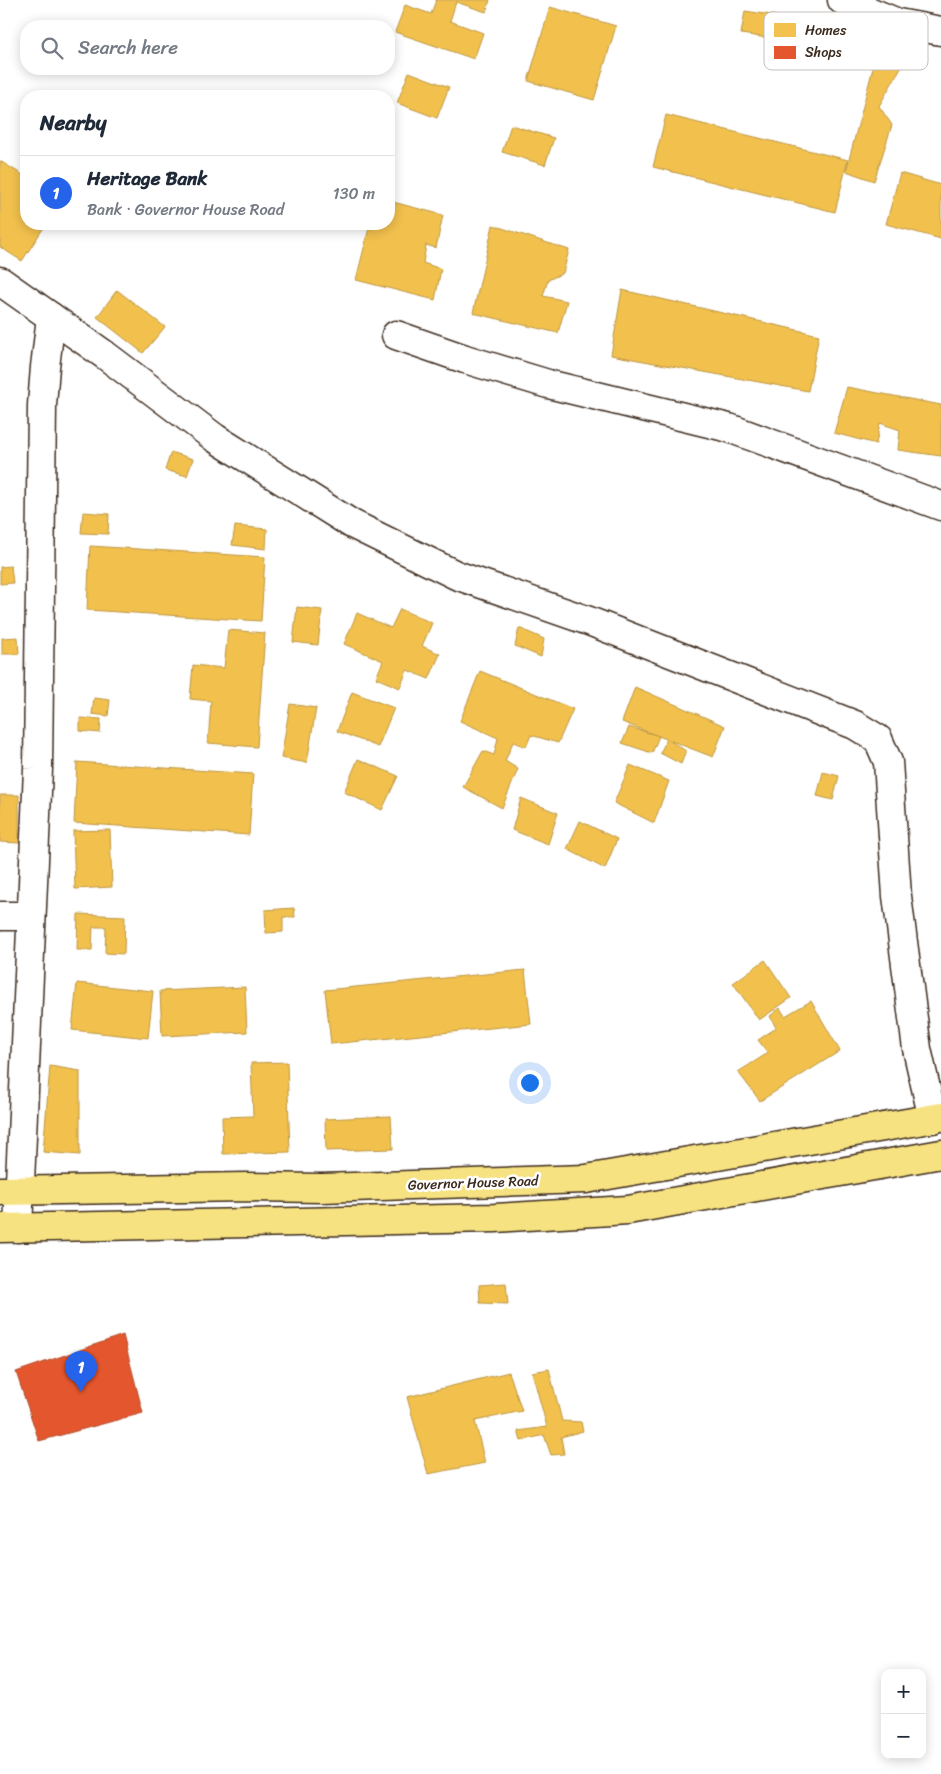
<!DOCTYPE html>
<html lang="en">
<head>
<meta charset="utf-8">
<style>
  body { margin:0; font-family:Sriracha,sans-serif; background:#f2f2f3; color:#1f2937 }
  .controls { position:absolute; right:15px; bottom:15px; display:grid; overflow:hidden; border-radius:10px; box-shadow:0 2px 12px #0003 }
  .controls button { width:45px; height:45px; display:grid; place-items:center; padding:0; border:0; border-bottom:1px solid #e0e1e3; background:#fff; color:#1f2937; font:25px sans-serif }
  .you { position:absolute; left:529px; top:1082px; width:18px; height:18px; margin:-12px; border:4px solid #fff; border-radius:50%; background:#1a73e8; box-shadow:0 0 0 8px #1a73e833 }
  .badge { display:grid; place-items:center; width:32px; height:32px; border-radius:50%; background:#2563eb; color:#fff; font-size:16px; font-weight:700 }
  .pin { position:absolute; translate:-50% -41px; filter:drop-shadow(0 1px 2px #0008) }
  .pin::after { content:''; position:absolute; top:26px; width:18px; height:15px; background:inherit; clip-path:polygon(0 0,100% 0,50% 100%) }
  .list { margin:0; padding:0; list-style:none }
  h2 { display:flex; justify-content:space-between; align-items:center; height:65px; margin:0; padding:0 20px; font-size:21px }
  h2 small { font-size:16px; font-weight:400; color:#747a83 }
  .list li { display:grid; grid-template-columns:32px 1fr auto; gap:15px; align-items:center; box-sizing:border-box; height:75px; padding:0 20px; border-top:1px solid #e0e1e3 }
  .list b { display:block; font-size:19px; white-space:nowrap }
  .list p { margin:0; font-size:16px; white-space:nowrap; color:#747a83 }
  .list em { font-size:16px; font-style:normal; color:#747a83 }
  .icon { flex:none; width:28px; height:28px; fill:none; stroke:currentColor; stroke-width:2; stroke-linecap:round; stroke-linejoin:round }
  .map { position:relative; flex:none; width:941px; height:1774px; overflow:hidden }
  .search { position:absolute; background:#fff; box-shadow:0 2px 12px #0003; left:20px; top:20px; width:375px; height:55px; display:flex; align-items:center; gap:12px; box-sizing:border-box; padding:0 18px; border-radius:20px; color:#747a83; font-size:19px }
  .panel { position:absolute; background:#fff; box-shadow:0 2px 12px #0003; left:20px; top:90px; width:375px; height:140px; border-radius:20px }
  .map>svg:first-child { display:block }
</style>
</head>
<body>
<div class="map">
<svg width="941" height="1774" viewBox="0 0 941 1774">
  <rect width="100%" height="100%" fill="#fff"/>
  <filter id="ink" filterUnits="userSpaceOnUse"><feTurbulence type="fractalNoise" baseFrequency=".02" numOctaves="2"/><feDisplacementMap in="SourceGraphic" scale="10" xChannelSelector="R" yChannelSelector="G"/><feConvolveMatrix kernelMatrix="1 2 1 2 8 2 1 2 1" color-interpolation-filters="sRGB"/></filter>
  <g filter="url(#ink)">
    <g fill="#f2c14e" stroke="#bb9440">
      <path d="M 436,0 L 490,0 L 486,12 L 456,2 L 450,21 L 483,33 L 474,59 L 395,32 L 405,5 L 431,14 Z"/>
      <path d="M 550,7 L 616,26 L 594,100 L 528,81 Z"/>
      <path d="M 745,11 L 778,16 L 774,39 L 741,34 Z"/>
      <path d="M 879,45 L 904,62 L 879,106 L 892,125 L 874,181 L 846,171 Z"/>
      <path d="M 409,72 L 449,87 L 437,118 L 397,103 Z"/>
      <path d="M 666,115 L 848,160 L 835,212 L 653,167 Z"/>
      <path d="M 511,125 L 554,138 L 545,165 L 502,152 Z"/>
      <path d="M 0,161 L 26,177 L 26,224 L 46,224 L 22,261 L 0,247 Z"/>
      <path d="M 900,173 L 941,185 L 941,239 L 886,224 Z"/>
      <path d="M 389,201 L 443,215 L 436,248 L 426,245 L 423,263 L 441,269 L 435,300 L 356,280 L 370,224 L 389,224 Z"/>
      <path d="M 493,225 L 569,250 L 563,273 L 548,280 L 543,296 L 567,301 L 558,333 L 473,313 Z"/>
      <path d="M 117,290 L 165,327 L 143,353 L 97,317 Z"/>
      <path d="M 622,290 L 819,335 L 808,391 L 611,355 Z"/>
      <path d="M 847,387 L 941,405 L 941,456 L 898,450 L 900,430 L 880,423 L 876,444 L 834,433 Z"/>
      <path d="M 171,452 L 193,459 L 187,476 L 165,470 Z"/>
      <path d="M 83,512 L 109,514 L 108,534 L 81,533 Z"/>
      <path d="M 235,526 L 267,529 L 266,549 L 232,545 Z"/>
      <path d="M 90,546 L 265,557 L 261,621 L 87,610 Z"/>
      <path d="M 11,566 L 13,583 L 0,584 L 0,567 Z"/>
      <path d="M 297,607 L 322,610 L 318,645 L 293,642 Z"/>
      <path d="M 400,609 L 432,623 L 422,646 L 440,654 L 429,679 L 407,670 L 400,688 L 376,678 L 383,661 L 344,644 L 357,613 L 391,628 Z"/>
      <path d="M 519,628 L 544,639 L 541,657 L 515,646 Z"/>
      <path d="M 228,630 L 265,633 L 257,747 L 208,743 L 211,701 L 190,699 L 193,665 L 224,668 Z"/>
      <path d="M 18,637 L 19,654 L 2,654 L 2,638 Z"/>
      <path d="M 480,671 L 573,709 L 558,743 L 531,735 L 526,747 L 513,742 L 505,761 L 518,769 L 502,808 L 463,787 L 483,751 L 494,755 L 498,738 L 460,721 Z"/>
      <path d="M 635,687 L 725,726 L 713,757 L 622,722 Z"/>
      <path d="M 352,692 L 394,708 L 378,747 L 337,731 Z"/>
      <path d="M 94,698 L 110,700 L 108,716 L 92,714 Z"/>
      <path d="M 290,704 L 316,708 L 307,763 L 281,758 Z"/>
      <path d="M 80,718 L 101,719 L 100,733 L 80,731 Z"/>
      <path d="M 629,727 L 659,736 L 652,753 L 622,743 Z"/>
      <path d="M 667,739 L 686,751 L 681,764 L 660,753 Z"/>
      <path d="M 358,759 L 398,776 L 382,810 L 344,792 Z"/>
      <path d="M 77,762 L 253,774 L 249,835 L 74,823 Z"/>
      <path d="M 630,765 L 669,781 L 654,823 L 614,803 Z"/>
      <path d="M 823,772 L 839,776 L 833,800 L 817,796 Z"/>
      <path d="M 0,795 L 19,795 L 19,843 L 0,842 Z"/>
      <path d="M 521,798 L 558,813 L 548,844 L 512,830 Z"/>
      <path d="M 580,821 L 617,839 L 605,869 L 567,849 Z"/>
      <path d="M 110,830 L 112,887 L 75,889 L 73,831 Z"/>
      <path d="M 294,908 L 295,917 L 283,917 L 283,932 L 266,933 L 265,910 Z"/>
      <path d="M 78,914 L 125,916 L 124,954 L 105,953 L 106,927 L 93,927 L 92,950 L 77,950 Z"/>
      <path d="M 765,960 L 791,998 L 759,1020 L 733,983 Z"/>
      <path d="M 525,970 L 531,1024 L 331,1044 L 325,990 Z"/>
      <path d="M 77,983 L 153,991 L 148,1038 L 72,1030 Z"/>
      <path d="M 245,987 L 247,1032 L 162,1036 L 160,991 Z"/>
      <path d="M 811,1001 L 840,1051 L 760,1101 L 738,1072 L 768,1053 L 758,1040 L 776,1028 L 770,1016 L 780,1008 L 785,1016 Z"/>
      <path d="M 287,1062 L 290,1152 L 223,1154 L 222,1117 L 253,1116 L 251,1063 Z"/>
      <path d="M 50,1066 L 80,1071 L 80,1155 L 43,1152 Z"/>
      <path d="M 391,1116 L 393,1149 L 326,1151 L 325,1119 Z"/>
      <path d="M 506,1283 L 508,1304 L 480,1303 L 479,1285 Z"/>
      <path d="M 549,1369 L 562,1421 L 581,1422 L 583,1431 L 561,1437 L 564,1454 L 551,1455 L 544,1435 L 521,1441 L 518,1431 L 547,1427 L 532,1372 Z"/>
      <path d="M 509,1372 L 522,1411 L 475,1421 L 485,1463 L 428,1474 L 407,1397 Z"/>
    </g>
    <path fill="#e4572e" stroke="#b14a29" d="M 123,1335 L 143,1413 L 39,1441 L 16,1372 Z"/>
    <g fill="none" stroke-linecap="round" stroke-linejoin="round">
      <defs>
        <g id="minor">
          <path d="M 842,0 L 898,23 L 941,31"/>
          <path d="M 0,281 L 105,355 L 215,438 L 352,524 L 456,575 L 589,621 L 855,725 L 878,739 L 888,762 L 897,896 L 917,1049 L 933,1119"/>
          <path d="M 396,335 L 465,359 L 548,384 L 729,428 L 941,506"/>
          <path d="M 0,916 L 31,916"/>
          <path d="M 18,1228 L 38,769 L 42,405 L 45,367 L 51,317"/>
        </g>
        <g id="major">
          <path d="M 0,1191 L 246,1187 L 322,1188 L 586,1179 L 941,1117"/>
          <path d="M 0,1228 L 495,1218 L 628,1210 L 941,1154"/>
        </g>
      </defs>
      <use href="#minor" stroke="#3b2a1e" stroke-width="31"/>
      <use href="#major" stroke="#3b2a1e" stroke-width="31"/>
      <use href="#minor" stroke="#fff" stroke-width="28"/>
      <use href="#major" stroke="#f7e281" stroke-width="28"/>
    </g>
  </g>
  <g text-anchor="middle" dominant-baseline="central" stroke-width="5" stroke-linejoin="round" paint-order="stroke">
    <g font-size="14" fill="#3b2a1e" stroke="#fff">
      <text transform="translate(473 1183) rotate(-2)">Governor House Road</text>
    </g>
  </g>
  <rect x="764" y="12" width="164" height="58" rx="8" fill="#fff" stroke="#c4bfbc" stroke-width="1"/>
  <rect x="774" y="23" width="22" height="14" fill="#f2c14e"/>
  <rect x="774" y="46" width="22" height="13" fill="#e4572e"/>
  <g font-size="14" fill="#3b2a1e">
    <text x="805" y="35">Homes</text>
    <text x="805" y="57">Shops</text>
  </g>
</svg>
<div class="controls">
<button>+</button>
<button>−</button>
</div>
<div class="you"></div>
<div class="pin badge" style="left:81px;top:1392px">1</div>
<div class="search"><svg class="icon" aria-label="search" viewBox="0 0 24 24"><circle cx="10" cy="10" r="6"/><path d="M15 15l6 6"/></svg>Search here</div>
<section class="panel">
<h2>Nearby<small></small></h2>
<ul class="list">
<li><span class="badge">1</span><div><b>Heritage Bank</b><p>Bank · Governor House Road</p></div><em>130 m</em></li>
</ul>
</section>
</div>
</body>
</html>
